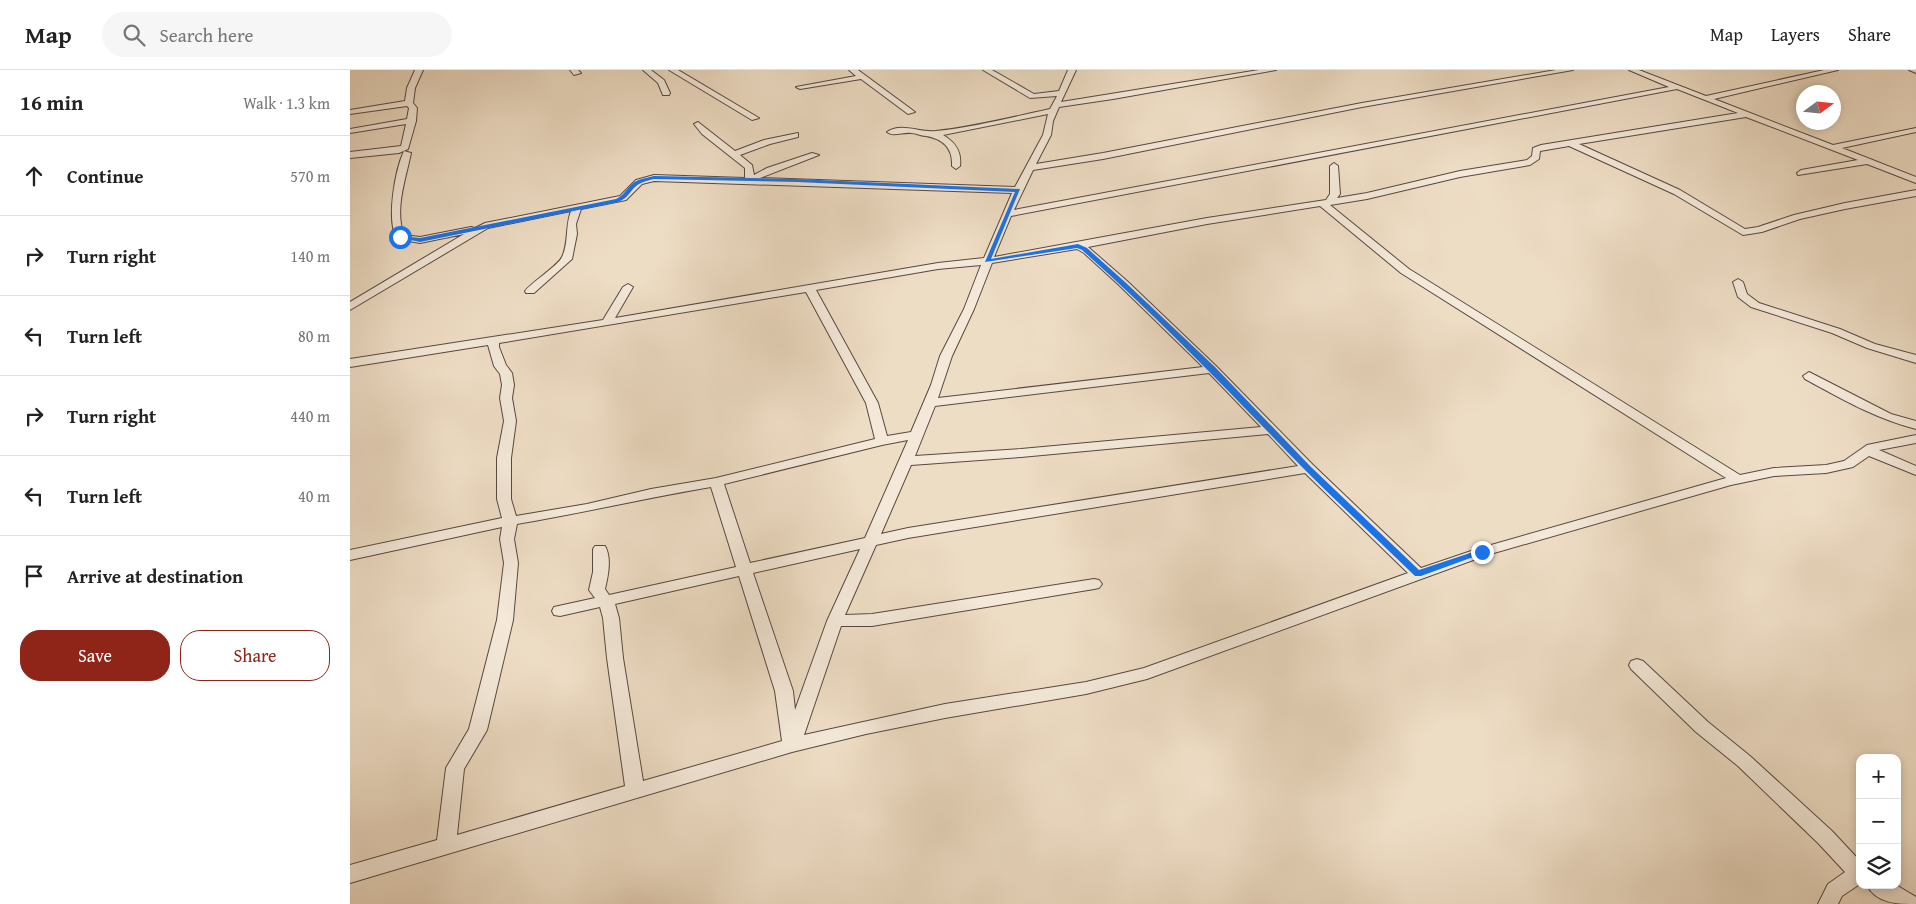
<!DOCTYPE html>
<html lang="en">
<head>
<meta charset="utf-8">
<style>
  body { margin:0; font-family:"Gentium Book Plus",serif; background:#f6f6f6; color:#222 }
  .controls { position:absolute; right:15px; bottom:15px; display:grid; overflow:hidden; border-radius:10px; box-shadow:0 2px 8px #0003 }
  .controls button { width:45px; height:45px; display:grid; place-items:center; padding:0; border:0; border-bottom:1px solid #e0e0e0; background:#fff; color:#222; font:25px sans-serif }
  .compass { position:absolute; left:1446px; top:15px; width:45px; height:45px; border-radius:50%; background:#fff; box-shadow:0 2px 8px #0003; rotate:75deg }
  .stop { position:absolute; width:15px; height:15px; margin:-11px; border:4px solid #1a73e8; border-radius:50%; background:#fff }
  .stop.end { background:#1a73e8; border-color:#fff; box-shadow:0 1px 5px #0008 }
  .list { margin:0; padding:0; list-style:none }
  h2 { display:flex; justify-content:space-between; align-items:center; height:65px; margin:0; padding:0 20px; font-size:21px }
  h2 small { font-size:16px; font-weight:400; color:#767676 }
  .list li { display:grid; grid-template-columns:32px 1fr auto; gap:15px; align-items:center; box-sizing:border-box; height:80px; padding:0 20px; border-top:1px solid #e0e0e0 }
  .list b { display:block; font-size:19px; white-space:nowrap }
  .list em { font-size:16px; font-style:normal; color:#767676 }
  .actions { display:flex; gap:10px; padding:15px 20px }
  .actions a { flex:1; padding:11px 0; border:1px solid #8f2418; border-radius:20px; text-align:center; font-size:18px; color:#8f2418 }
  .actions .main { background:#8f2418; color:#fff }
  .icon { flex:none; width:28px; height:28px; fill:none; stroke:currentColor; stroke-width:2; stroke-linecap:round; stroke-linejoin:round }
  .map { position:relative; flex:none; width:1566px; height:834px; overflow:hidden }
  header { display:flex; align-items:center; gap:30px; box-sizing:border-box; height:70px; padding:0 25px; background:#fff; border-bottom:1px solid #e0e0e0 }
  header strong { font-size:24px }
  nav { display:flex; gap:28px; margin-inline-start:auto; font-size:18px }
  .search { width:350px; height:45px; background:#f6f6f6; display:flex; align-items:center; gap:12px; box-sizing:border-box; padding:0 18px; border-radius:28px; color:#767676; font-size:19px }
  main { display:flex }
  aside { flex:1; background:#fff }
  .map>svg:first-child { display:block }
</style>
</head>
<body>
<header>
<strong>Map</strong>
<div class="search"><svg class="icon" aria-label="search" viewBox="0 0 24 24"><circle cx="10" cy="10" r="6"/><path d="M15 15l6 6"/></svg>Search here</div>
<nav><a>Map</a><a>Layers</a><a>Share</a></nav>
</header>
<main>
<aside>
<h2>16 min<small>Walk · 1.3 km</small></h2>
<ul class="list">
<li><svg class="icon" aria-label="ahead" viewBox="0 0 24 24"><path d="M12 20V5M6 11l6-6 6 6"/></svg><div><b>Continue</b></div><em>570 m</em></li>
<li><svg class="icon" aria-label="right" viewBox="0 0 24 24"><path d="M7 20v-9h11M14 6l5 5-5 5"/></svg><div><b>Turn right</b></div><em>140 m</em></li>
<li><svg class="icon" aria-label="left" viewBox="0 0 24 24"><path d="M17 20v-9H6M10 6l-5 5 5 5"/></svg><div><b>Turn left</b></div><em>80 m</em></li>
<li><svg class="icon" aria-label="right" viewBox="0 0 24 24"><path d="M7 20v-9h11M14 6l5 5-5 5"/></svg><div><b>Turn right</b></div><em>440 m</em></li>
<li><svg class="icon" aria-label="left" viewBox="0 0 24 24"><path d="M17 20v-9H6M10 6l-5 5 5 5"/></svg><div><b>Turn left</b></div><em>40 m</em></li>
<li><svg class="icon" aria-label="arrive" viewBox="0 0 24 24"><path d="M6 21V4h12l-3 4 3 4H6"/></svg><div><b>Arrive at destination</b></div></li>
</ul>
<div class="actions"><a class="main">Save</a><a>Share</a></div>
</aside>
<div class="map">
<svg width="1566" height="834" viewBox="0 0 1566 834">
  <rect width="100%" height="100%" fill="#eeddc5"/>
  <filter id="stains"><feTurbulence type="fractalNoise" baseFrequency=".004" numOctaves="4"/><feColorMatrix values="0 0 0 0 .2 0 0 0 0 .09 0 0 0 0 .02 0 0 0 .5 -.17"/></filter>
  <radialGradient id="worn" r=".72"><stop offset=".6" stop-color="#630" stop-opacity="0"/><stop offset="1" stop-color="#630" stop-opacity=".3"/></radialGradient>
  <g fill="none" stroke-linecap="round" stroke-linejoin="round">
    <defs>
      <g id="minor">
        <path d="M 65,0 L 73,0 L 65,18 L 63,33 L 67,38 L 66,51 L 58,79 L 49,83 L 0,88 L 0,82 L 51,76 L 56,54 L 0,63 L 0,59 L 57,49 L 59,38 L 57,36 L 0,44 L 0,40 L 55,31 L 57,18 Z"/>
        <path d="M 220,0 L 228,0 L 231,3 L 224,5 Z"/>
        <path d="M 293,0 L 301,0 L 314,10 L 320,23 L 319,25 L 313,25 L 308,13 Z"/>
        <path d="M 319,0 L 328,0 L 409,48 L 402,50 Z"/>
        <path d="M 499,0 L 508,0 L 565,42 L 558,44 L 511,9 L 450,19 L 446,17 L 506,6 Z"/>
        <path d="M 633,0 L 642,0 L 684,24 L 709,21 L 718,0 L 726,0 L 711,32 L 909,0 L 926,0 L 763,29 L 709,37 L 703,51 L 701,65 L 686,94 L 753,83 L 1012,33 L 1206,0 L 1223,0 L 1012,37 L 753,89 L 683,100 L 664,140 L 1319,17 L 1279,0 L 1289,0 L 1356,26 L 1474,0 L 1488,0 L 1364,29 L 1483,75 L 1566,58 L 1566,62 L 1492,78 L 1566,107 L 1566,113 L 1517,94 L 1448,105 L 1447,103 L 1451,100 L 1508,90 L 1396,47 L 1229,74 L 1330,120 L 1395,159 L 1408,157 L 1444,145 L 1495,133 L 1566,120 L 1566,126 L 1495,139 L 1450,149 L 1412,162 L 1393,165 L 1324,124 L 1219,76 L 1190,81 L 1189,89 L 1180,95 L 1110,107 L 1017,129 L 980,135 L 1059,199 L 1390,405 L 1424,398 L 1476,395 L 1494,391 L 1517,375 L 1566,365 L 1566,373 L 1529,380 L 1566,396 L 1566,405 L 1519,386 L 1503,397 L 1476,403 L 1424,406 L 1381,415 L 1137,485 L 797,609 L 736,624 L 595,648 L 516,664 L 442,682 L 0,813 L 0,795 L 87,770 L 96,698 L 119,659 L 147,550 L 154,493 L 150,469 L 152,457 L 0,490 L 0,480 L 152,448 L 147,429 L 147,388 L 154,351 L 150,328 L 152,315 L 150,304 L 144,296 L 138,275 L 0,297 L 0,289 L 253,250 L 273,217 L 278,214 L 283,217 L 265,248 L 588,193 L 634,188 L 662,123 L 304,111 L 292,114 L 276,130 L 231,139 L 226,154 L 227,164 L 222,189 L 184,223 L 176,223 L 175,221 C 183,211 208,196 212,187 C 219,173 215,156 221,141 L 138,158 L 0,240 L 0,232 L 114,164 L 70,173 L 47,169 C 36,151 45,100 54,81 L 61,83 C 56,108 44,140 54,165 L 70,167 L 121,157 L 125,158 L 135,153 L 270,126 L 286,110 L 304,105 L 395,108 L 395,98 L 352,64 L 344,54 L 348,52 L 385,81 L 414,70 L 448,63 L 448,67 L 420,74 L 390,85 L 402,95 L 404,105 L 417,98 L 462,83 L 469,85 L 410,108 L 665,117 L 693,65 L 698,44 L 593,65 C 605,72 612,81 610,96 L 606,99 L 602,96 C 603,78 593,69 576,66 C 571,66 566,63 561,63 C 553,62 543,67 537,62 C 551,52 570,63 586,61 C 624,57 663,47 700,39 L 707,26 L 680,28 ZM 1327,19 L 1388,43 L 1191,75 L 1183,78 L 1182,86 L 1177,90 L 1110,101 L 1017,123 L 987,128 L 990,124 L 988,96 L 984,93 L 980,96 L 980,124 L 976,130 L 857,148 L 644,187 L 661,146 ZM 970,136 L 1051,203 L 1376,408 L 1127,479 L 1071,498 L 963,395 L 866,296 L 777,211 L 738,177 L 857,154 ZM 727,179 L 734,183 L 769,215 L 853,297 L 588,328 L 602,286 L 624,239 L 642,193 ZM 631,195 L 614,239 L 590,286 L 581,315 L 561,362 L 537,366 L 528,333 L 466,220 L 588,199 ZM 456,222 L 516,333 L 525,369 L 366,408 L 301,419 L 237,434 L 166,446 L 161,429 L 161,388 L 166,351 L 162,328 L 164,315 L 162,303 L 156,295 L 149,277 L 149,273 ZM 859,303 L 911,357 L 671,379 L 565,386 L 585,336 ZM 918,364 L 948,396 L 558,458 L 531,464 L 561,395 L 671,387 ZM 558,370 L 515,468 L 400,493 L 374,414 L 532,375 ZM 955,403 L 1058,503 L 794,598 L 736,612 L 595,634 L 454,665 L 491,556 L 522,556 L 744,519 L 749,518 L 752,514 L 749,510 L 744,509 L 522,544 L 495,545 L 526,475 L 558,468 ZM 361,417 L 386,497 L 259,525 L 255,519 C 258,506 262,488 255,476 L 245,476 L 243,479 L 243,502 L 239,520 L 245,528 L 204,537 L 202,541 L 204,545 L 210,546 L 250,537 L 253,548 L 257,588 L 275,716 L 107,765 L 114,699 L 137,660 L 163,550 L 168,493 L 164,469 L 167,454 C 232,443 296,428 361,417 ZM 510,479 L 477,551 L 445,640 L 443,621 L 403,503 ZM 389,506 L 425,621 L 432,671 L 293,711 L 273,588 L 269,548 L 265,534 Z"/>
        <path d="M 1559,0 L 1566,0 L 1566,3 Z"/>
        <path d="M 1388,209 L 1393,212 L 1397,224 L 1409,233 L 1490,259 L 1525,274 L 1566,285 L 1566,293 L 1517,278 L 1482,263 L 1401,237 L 1388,227 L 1383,212 Z"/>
        <path d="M 1459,302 L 1541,344 L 1566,351 L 1566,359 C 1524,348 1492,329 1455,309 L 1453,306 Z"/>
        <path d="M 1287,589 L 1293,591 L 1358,652 L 1400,686 L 1482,761 L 1510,791 L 1510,814 L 1492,826 L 1488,834 L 1468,834 L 1478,814 L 1495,802 L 1468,773 L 1388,696 L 1346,662 L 1281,599 L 1279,595 L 1281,591 Z"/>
        <path d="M 1517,815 L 1546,815 L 1566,827 L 1566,834 C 1549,834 1526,834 1517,815 Z"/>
      </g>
    </defs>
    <use href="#minor" stroke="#574940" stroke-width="2"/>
    <use href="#minor" fill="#f4e9d9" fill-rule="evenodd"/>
  </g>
  <path fill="#1a73e8" d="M 304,106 L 447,109 L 670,119 L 641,189 L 728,174 L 737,178 L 775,212 L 865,297 L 960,396 L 1069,500 L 1129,480 L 1136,480 L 1137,482 L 1071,506 L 1065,506 C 1028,470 990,435 953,398 C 881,324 810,249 732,180 L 727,178 L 635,192 L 665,122 L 447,112 L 304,109 C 300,110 295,111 291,113 C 280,118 281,127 268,132 L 70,172 L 47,167 L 50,166 L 70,168 L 266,129 C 274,125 275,121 281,115 C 287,109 296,108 304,106 Z"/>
  <rect width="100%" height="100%" filter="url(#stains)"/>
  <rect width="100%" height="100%" fill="url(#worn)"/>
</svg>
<div class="controls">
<button>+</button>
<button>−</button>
<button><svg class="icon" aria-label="layers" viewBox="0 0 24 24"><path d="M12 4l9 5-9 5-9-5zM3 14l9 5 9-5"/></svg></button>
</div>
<svg class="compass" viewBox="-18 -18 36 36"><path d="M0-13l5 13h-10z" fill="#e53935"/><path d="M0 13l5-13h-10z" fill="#767676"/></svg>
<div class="stop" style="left:50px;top:167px"></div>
<div class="stop end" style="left:1132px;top:482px"></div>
</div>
</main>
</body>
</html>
